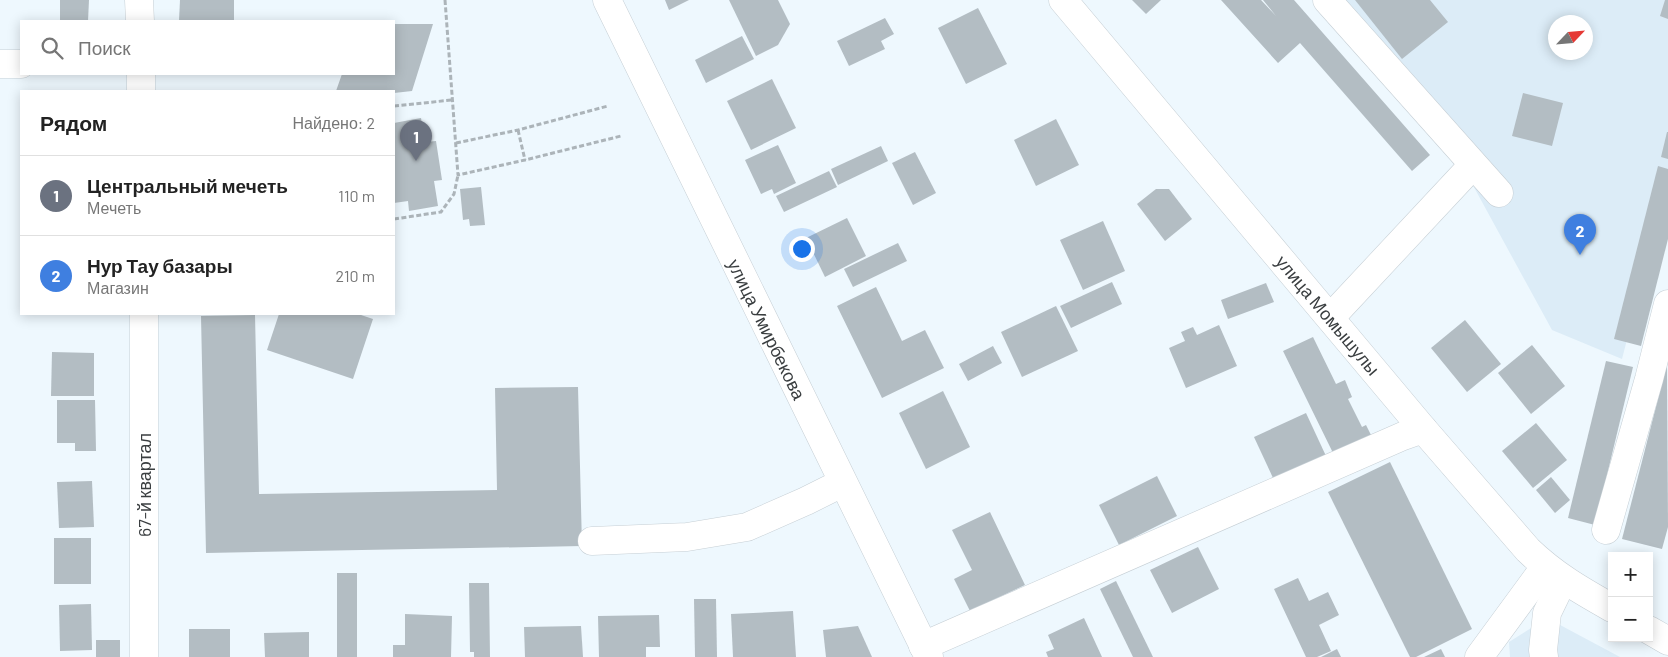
<!DOCTYPE html>
<html lang="ru">
<head>
<meta charset="utf-8">
<style>
  body { margin:0; font-family:Barlow,sans-serif; background:#f2f2f2; color:#222 }
  .controls { position:absolute; right:15px; bottom:15px; display:grid; overflow:hidden; border-radius:0px; box-shadow:0 2px 12px #0003 }
  .controls button { width:45px; height:45px; display:grid; place-items:center; padding:0; border:0; border-bottom:1px solid #e0e0e0; background:#fff; color:#222; font:25px sans-serif }
  .compass { position:absolute; left:1548px; top:15px; width:45px; height:45px; border-radius:50%; background:#fff; box-shadow:0 2px 12px #0003; rotate:64deg }
  .you { position:absolute; left:801px; top:248px; width:18px; height:18px; margin:-12px; border:4px solid #fff; border-radius:50%; background:#1a73e8; box-shadow:0 0 0 8px #1a73e833 }
  .badge { display:grid; place-items:center; width:32px; height:32px; border-radius:50%; background:#7c3aed; color:#fff; font-size:16px; font-weight:700 }
  .pin { position:absolute; translate:-50% -41px; filter:drop-shadow(0 1px 2px #0008) }
  .pin::after { content:''; position:absolute; top:26px; width:18px; height:15px; background:inherit; clip-path:polygon(0 0,100% 0,50% 100%) }
  .list { margin:0; padding:0; list-style:none }
  h2 { display:flex; justify-content:space-between; align-items:center; height:65px; margin:0; padding:0 20px; font-size:21px }
  h2 small { font-size:16px; font-weight:400; color:#767676 }
  .list li { display:grid; grid-template-columns:32px 1fr auto; gap:15px; align-items:center; box-sizing:border-box; height:80px; padding:0 20px; border-top:1px solid #e0e0e0 }
  .list b { display:block; font-size:19px; white-space:nowrap }
  .list p { margin:0; font-size:16px; white-space:nowrap; color:#767676 }
  .list em { font-size:16px; font-style:normal; color:#767676 }
  .icon { flex:none; width:28px; height:28px; fill:none; stroke:currentColor; stroke-width:2; stroke-linecap:round; stroke-linejoin:round }
  .map { position:relative; flex:none; width:1668px; height:657px; overflow:hidden }
  .search { position:absolute; background:#fff; box-shadow:0 2px 12px #0003; left:20px; top:20px; width:375px; height:55px; display:flex; align-items:center; gap:12px; box-sizing:border-box; padding:0 18px; border-radius:0px; color:#767676; font-size:19px }
  .panel { position:absolute; background:#fff; box-shadow:0 2px 12px #0003; left:20px; top:90px; width:375px; height:225px; border-radius:0px }
  .map>svg:first-child { display:block }
</style>
</head>
<body>
<div class="map">
<svg width="1668" height="657" viewBox="0 0 1668 657">
  <rect width="100%" height="100%" fill="#eef8fe"/>
  <g fill="#dcecf7" fill-rule="evenodd">
    <path d="M 1323,0 L 1668,0 L 1668,180 L 1622,359 L 1552,330 L 1458,158 ZM 1556,22 L 1586,22 L 1586,52 L 1556,52 Z"/>
    <path d="M 1547,618 L 1620,657 L 1510,657 L 1509,642 Z"/>
  </g>
  <g fill="#b3bdc3">
    <path d="M 60,0 L 89,0 L 88,21 L 60,21 Z"/>
    <path d="M 180,0 L 234,0 L 234,21 L 179,21 Z"/>
    <path d="M 665,0 L 689,0 L 669,10 Z"/>
    <path d="M 729,0 L 778,0 L 790,24 L 778,45 L 756,56 Z"/>
    <path d="M 1132,0 L 1161,0 L 1146,14 Z"/>
    <path d="M 1221,0 L 1261,0 L 1276,16 L 1263,0 L 1294,0 L 1430,155 L 1412,171 L 1300,43 L 1278,63 Z"/>
    <path d="M 1355,0 L 1430,0 L 1448,22 L 1402,59 Z"/>
    <path d="M 1665,0 L 1668,0 L 1668,19 L 1660,16 Z"/>
    <path d="M 978,8 L 1007,64 L 966,84 L 938,28 Z"/>
    <path d="M 885,18 L 894,34 L 881,41 L 885,49 L 849,66 L 837,41 Z"/>
    <path d="M 394,24 L 433,24 L 412,91 L 394,93 L 394,91 L 336,91 L 342,74 L 394,74 Z"/>
    <path d="M 742,36 L 754,59 L 706,83 L 695,60 Z"/>
    <path d="M 772,79 L 796,128 L 751,150 L 727,101 Z"/>
    <path d="M 1523,93 L 1563,103 L 1552,146 L 1512,136 Z"/>
    <path d="M 421,118 L 425,142 L 436,141 L 442,180 L 434,181 L 438,206 L 409,211 L 408,201 L 394,203 L 394,123 Z"/>
    <path d="M 1056,119 L 1079,165 L 1036,186 L 1014,140 Z"/>
    <path d="M 1667,132 L 1668,132 L 1668,159 L 1661,157 Z"/>
    <path d="M 778,145 L 796,183 L 774,194 L 772,189 L 761,194 L 745,160 Z"/>
    <path d="M 881,146 L 888,161 L 838,185 L 831,169 Z"/>
    <path d="M 915,152 L 936,193 L 913,205 L 892,163 Z"/>
    <path d="M 1658,166 L 1668,169 L 1668,239 L 1641,346 L 1614,339 Z"/>
    <path d="M 829,171 L 837,187 L 784,212 L 776,196 Z"/>
    <path d="M 481,187 L 485,225 L 470,226 L 469,219 L 463,220 L 460,189 Z"/>
    <path d="M 1156,189 L 1169,189 L 1192,219 L 1165,241 L 1137,204 Z"/>
    <path d="M 847,218 L 866,256 L 825,277 L 806,238 Z"/>
    <path d="M 1103,221 L 1125,271 L 1083,290 L 1060,240 Z"/>
    <path d="M 898,243 L 907,261 L 853,287 L 844,269 Z"/>
    <path d="M 1112,282 L 1122,304 L 1071,328 L 1060,306 Z"/>
    <path d="M 1266,283 L 1274,302 L 1228,319 L 1221,300 Z"/>
    <path d="M 876,287 L 902,341 L 925,330 L 944,368 L 882,398 L 837,306 Z"/>
    <path d="M 1056,306 L 1078,351 L 1022,377 L 1001,332 Z"/>
    <path d="M 279,314 L 358,314 L 373,319 L 353,379 L 267,350 Z"/>
    <path d="M 255,315 L 259,494 L 497,490 L 495,388 L 578,387 L 582,546 L 206,553 L 201,316 Z"/>
    <path d="M 1465,320 L 1501,364 L 1467,392 L 1431,348 Z"/>
    <path d="M 1219,325 L 1237,366 L 1186,388 L 1169,348 L 1185,341 L 1181,332 L 1193,327 L 1197,335 Z"/>
    <path d="M 1313,337 L 1336,384 L 1345,380 L 1352,397 L 1348,399 L 1362,427 L 1366,425 L 1375,443 L 1334,455 L 1283,351 Z"/>
    <path d="M 1532,345 L 1565,386 L 1531,414 L 1498,373 Z"/>
    <path d="M 993,346 L 1002,363 L 968,381 L 959,364 Z"/>
    <path d="M 52,352 L 94,353 L 94,396 L 51,396 Z"/>
    <path d="M 1606,361 L 1633,367 L 1595,525 L 1568,518 Z"/>
    <path d="M 1667,364 L 1668,527 L 1662,549 L 1622,539 Z"/>
    <path d="M 943,391 L 970,447 L 926,469 L 899,413 Z"/>
    <path d="M 57,400 L 95,400 L 96,451 L 75,451 L 75,443 L 57,443 Z"/>
    <path d="M 1306,413 L 1326,456 L 1274,480 L 1254,437 Z"/>
    <path d="M 1536,423 L 1567,460 L 1533,488 L 1502,451 Z"/>
    <path d="M 1390,462 L 1472,629 L 1416,657 L 1410,657 L 1328,492 Z"/>
    <path d="M 1157,476 L 1177,516 L 1119,545 L 1099,505 Z"/>
    <path d="M 1551,477 L 1570,500 L 1555,513 L 1536,490 Z"/>
    <path d="M 92,481 L 94,527 L 59,528 L 57,482 Z"/>
    <path d="M 990,512 L 1025,585 L 970,611 L 954,579 L 972,570 L 952,530 Z"/>
    <rect x="54" y="538" width="37" height="46"/>
    <path d="M 1198,547 L 1219,589 L 1172,613 L 1150,570 Z"/>
    <rect x="337" y="573" width="20" height="84"/>
    <path d="M 1298,578 L 1309,601 L 1328,592 L 1339,615 L 1319,625 L 1331,651 L 1317,657 L 1306,657 L 1274,589 Z"/>
    <path d="M 1116,581 L 1153,657 L 1133,657 L 1100,589 Z"/>
    <path d="M 469,583 L 489,583 L 490,657 L 474,657 L 474,652 L 470,652 Z"/>
    <path d="M 694,599 L 716,599 L 717,657 L 695,657 Z"/>
    <path d="M 91,604 L 92,650 L 60,651 L 59,605 Z"/>
    <path d="M 793,611 L 796,657 L 733,657 L 731,614 Z"/>
    <path d="M 405,614 L 452,616 L 451,657 L 393,657 L 393,645 L 405,645 Z"/>
    <path d="M 659,615 L 660,647 L 646,647 L 646,657 L 599,657 L 598,616 Z"/>
    <path d="M 1084,618 L 1102,657 L 1048,657 L 1046,652 L 1054,649 L 1048,635 Z"/>
    <path d="M 581,626 L 583,657 L 525,657 L 524,627 Z"/>
    <path d="M 858,626 L 872,657 L 826,657 L 823,630 Z"/>
    <rect x="189" y="629" width="41" height="28"/>
    <path d="M 309,632 L 309,657 L 265,657 L 264,633 Z"/>
    <rect x="96" y="640" width="24" height="17"/>
    <path d="M 1337,649 L 1341,657 L 1321,657 Z"/>
    <path d="M 1441,649 L 1445,657 L 1424,657 Z"/>
  </g>
  <g fill="none" stroke-linecap="round" stroke-linejoin="round">
    <defs>
      <g id="minor">
        <path d="M 139,0 L 140,21"/>
        <path d="M 607,0 L 929,657"/>
        <path d="M 1063,0 L 1423,429 L 1528,550 C 1554,575 1580,590 1612,608"/>
        <path d="M 1327,0 L 1499,193"/>
        <path d="M 0,64 L 21,64"/>
        <path d="M 141,74 L 141,91"/>
        <path d="M 144,314 L 144,657"/>
        <path d="M 1331,317 L 1473,165"/>
        <path d="M 1606,530 L 1649,379 L 1668,304"/>
        <path d="M 592,541 L 687,537 L 747,527 L 806,501 L 842,483"/>
        <path d="M 1649,630 L 1668,641"/>
        <path d="M 923,646 L 1403,436 L 1423,429"/>
        <path d="M 1479,657 L 1545,567"/>
        <path d="M 1544,657 L 1543,650 L 1547,613 L 1563,580"/>
      </g>
    </defs>
    <use href="#minor" stroke="#c6cfd5" stroke-width="29"/>
    <g stroke="#acb4b9" stroke-width="3" stroke-dasharray="5 2.5" stroke-linecap="butt">
      <path d="M 445,0 L 458,175 L 525,160 L 621,136"/>
      <path d="M 394,106 L 452,100"/>
      <path d="M 518,130 L 525,160"/>
      <path d="M 456,143 L 518,130 L 608,106"/>
      <path d="M 394,219 L 441,212 L 454,194 L 458,175"/>
    </g>
    <use href="#minor" stroke="#fff" stroke-width="28"/>
  </g>
  <g text-anchor="middle" dominant-baseline="central" stroke-width="4" stroke-linejoin="round" paint-order="stroke">
    <g font-size="18" fill="#3a3e40" stroke="#fff">
      <text transform="translate(1328 315) rotate(50)">улица Момышулы</text>
      <text transform="translate(767 329) rotate(64)">улица Умирбекова</text>
      <text transform="translate(144 485) rotate(-90)">67-й квартал</text>
    </g>
  </g>
</svg>
<div class="controls">
<button>+</button>
<button>−</button>
</div>
<svg class="compass" viewBox="-18 -18 36 36"><path d="M0-13l5 13h-10z" fill="#e53935"/><path d="M0 13l5-13h-10z" fill="#767676"/></svg>
<div class="you"></div>
<div class="pin badge" style="left:416px;top:161px;background:#6b7280">1</div>
<div class="pin badge" style="left:1580px;top:255px;background:#3f7fe0">2</div>
<div class="search"><svg class="icon" aria-label="search" viewBox="0 0 24 24"><circle cx="10" cy="10" r="6"/><path d="M15 15l6 6"/></svg>Поиск</div>
<section class="panel">
<h2>Рядом<small>Найдено: 2</small></h2>
<ul class="list">
<li><span class="badge" style="background:#6b7280">1</span><div><b>Центральный мечеть</b><p>Мечеть</p></div><em>110 m</em></li>
<li><span class="badge" style="background:#3f7fe0">2</span><div><b>Нур Тау базары</b><p>Магазин</p></div><em>210 m</em></li>
</ul>
</section>
</div>
</body>
</html>
